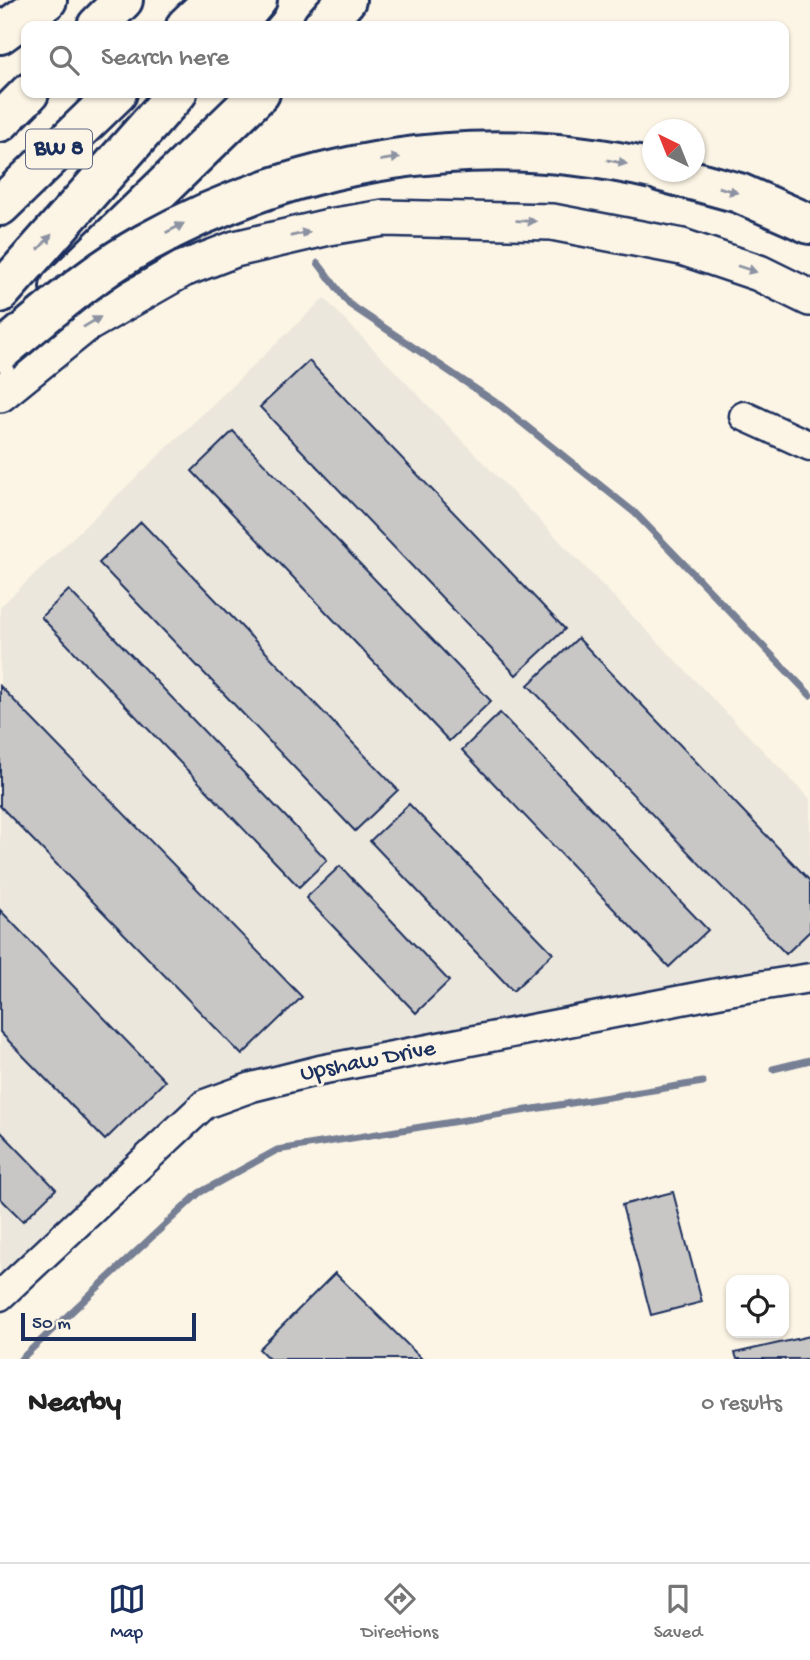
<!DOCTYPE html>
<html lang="en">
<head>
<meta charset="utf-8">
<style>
  body { margin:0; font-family:"Gochi Hand",sans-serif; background:#f6f6f6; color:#222 }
  .controls { position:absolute; right:21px; bottom:21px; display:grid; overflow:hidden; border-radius:14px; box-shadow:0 2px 5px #0004 }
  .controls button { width:63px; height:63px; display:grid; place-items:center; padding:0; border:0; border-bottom:2px solid #e0e0e0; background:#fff; color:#222; font:35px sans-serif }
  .compass { position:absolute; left:642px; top:119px; width:63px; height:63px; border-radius:50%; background:#fff; box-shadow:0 2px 5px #0004; rotate:317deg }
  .scale { position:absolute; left:21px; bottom:18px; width:175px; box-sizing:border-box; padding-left:7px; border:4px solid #1b2f5e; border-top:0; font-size:19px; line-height:24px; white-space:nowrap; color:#1b2f5e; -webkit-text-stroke:5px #fcf5e5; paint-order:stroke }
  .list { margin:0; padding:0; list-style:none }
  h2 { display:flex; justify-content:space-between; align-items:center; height:91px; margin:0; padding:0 28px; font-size:30px }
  h2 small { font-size:23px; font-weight:400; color:#767676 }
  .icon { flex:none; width:38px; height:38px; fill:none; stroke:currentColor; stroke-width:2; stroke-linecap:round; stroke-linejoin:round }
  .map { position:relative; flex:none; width:810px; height:1359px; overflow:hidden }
  .search { position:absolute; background:#fff; box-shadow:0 2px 5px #0004; left:21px; right:21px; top:21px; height:77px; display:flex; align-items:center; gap:18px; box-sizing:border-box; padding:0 24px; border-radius:14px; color:#767676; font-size:26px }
  .sheet { height:203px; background:#fff }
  nav { display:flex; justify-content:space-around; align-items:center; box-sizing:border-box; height:98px; border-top:2px solid #e0e0e0; background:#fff; font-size:19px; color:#767676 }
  nav a { display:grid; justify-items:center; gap:4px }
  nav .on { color:#1b2f5e }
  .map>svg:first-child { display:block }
</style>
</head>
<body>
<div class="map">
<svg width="810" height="1359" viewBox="0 0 810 1359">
  <rect width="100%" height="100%" fill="#fcf5e5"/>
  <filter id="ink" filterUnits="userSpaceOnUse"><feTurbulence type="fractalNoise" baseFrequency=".0143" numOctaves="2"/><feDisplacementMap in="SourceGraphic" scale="14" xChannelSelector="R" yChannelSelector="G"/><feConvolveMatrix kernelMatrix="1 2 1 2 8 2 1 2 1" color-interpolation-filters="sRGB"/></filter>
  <g filter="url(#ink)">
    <path fill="#ece7dc" d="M 324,298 L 810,799 L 810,979 L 205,1104 L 0,1296 L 0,607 Z"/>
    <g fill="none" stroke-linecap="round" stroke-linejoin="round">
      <g stroke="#767f94" stroke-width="7">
        <path d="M 318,263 L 349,304 L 501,406 L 635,513 L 810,695"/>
        <path d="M 773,1069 L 810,1060"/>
        <path d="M 21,1359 L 199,1193 L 277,1150 L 703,1082"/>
      </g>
    </g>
    <g fill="#c8c7c6" stroke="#1b2f5e" stroke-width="2">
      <path d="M 309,361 L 565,629 L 516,675 L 260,407 Z"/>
      <path d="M 233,431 L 491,701 L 449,741 L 192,471 Z"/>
      <path d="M 141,522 L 398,790 L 355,831 L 99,563 Z"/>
      <path d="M 69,590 L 327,860 L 299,887 L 41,617 Z"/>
      <path d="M 578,638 L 810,881 L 810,931 L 786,954 L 528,685 Z"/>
      <path d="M 0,686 L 302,997 L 242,1055 L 0,806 Z"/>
      <path d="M 500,713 L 708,930 L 669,967 L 462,750 Z"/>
      <path d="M 409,804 L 553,953 L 513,991 L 370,841 Z"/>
      <path d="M 340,866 L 449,981 L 416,1013 L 306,898 Z"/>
      <path d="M 0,910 L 165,1081 L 105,1140 L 0,1032 Z"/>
      <path d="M 0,1131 L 56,1189 L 23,1221 L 0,1198 Z"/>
      <path d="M 673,1192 L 702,1302 L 651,1315 L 622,1205 Z"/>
      <path d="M 335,1273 L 422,1359 L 269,1359 L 259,1349 Z"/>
      <path d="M 810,1336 L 810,1359 L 737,1359 L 735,1353 Z"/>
    </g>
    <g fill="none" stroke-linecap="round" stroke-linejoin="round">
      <defs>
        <g id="minor">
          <path d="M 744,416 L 810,446"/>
          <path d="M 0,1296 L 205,1104 L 252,1087 L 320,1070 L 728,991 L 810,978"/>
        </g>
        <path id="major" d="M 0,394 L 85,325 L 183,269 L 235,249 L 329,227 L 384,218 L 552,222 L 682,247 L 759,273 L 810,298"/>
        <g id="highway">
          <path d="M 97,26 L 123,0"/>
          <path d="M 186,26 L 213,0"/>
          <path d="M 235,26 L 257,0"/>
          <path d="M 323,26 L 346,0"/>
          <path d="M 0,34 L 47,0"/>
          <path d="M 0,122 L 29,93"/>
          <path d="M 662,172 L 739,193 L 810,224"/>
          <path d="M 0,206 L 117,93"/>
          <path d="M 60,287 L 260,93"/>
          <path d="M 0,293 L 177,93"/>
        </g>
      </defs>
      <use href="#minor" stroke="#1b2f5e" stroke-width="33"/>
      <use href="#major" stroke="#1b2f5e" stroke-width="40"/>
      <use href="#highway" stroke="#1b2f5e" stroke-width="44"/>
      <use href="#minor" stroke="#fcf5e5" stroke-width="28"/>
      <use href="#major" stroke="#fcf5e5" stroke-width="35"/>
      <use href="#highway" stroke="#fcf5e5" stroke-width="38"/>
      <defs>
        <path id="highway-bridge" d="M 0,352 C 46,314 92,273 144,244 C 299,158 479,129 652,169"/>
      </defs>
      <use href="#highway-bridge" stroke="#1b2f5e" stroke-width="44" stroke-linecap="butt"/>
      <use href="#highway-bridge" stroke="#fcf5e5" stroke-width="38"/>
    </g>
    <defs><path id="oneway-solid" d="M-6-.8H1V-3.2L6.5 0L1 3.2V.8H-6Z" transform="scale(1.75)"/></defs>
    <g fill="#8c92a2">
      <use href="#oneway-solid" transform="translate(390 159) rotate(-9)"/>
      <use href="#oneway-solid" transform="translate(617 162) rotate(11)"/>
      <use href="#oneway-solid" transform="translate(728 190) rotate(17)"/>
      <use href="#oneway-solid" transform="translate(526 221) rotate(2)"/>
      <use href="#oneway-solid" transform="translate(175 228) rotate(-27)"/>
      <use href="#oneway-solid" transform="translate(300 234) rotate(-13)"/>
      <use href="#oneway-solid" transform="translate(45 242) rotate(-49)"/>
      <use href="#oneway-solid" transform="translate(747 269) rotate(18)"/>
      <use href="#oneway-solid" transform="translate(92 322) rotate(-31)"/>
    </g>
  </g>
  <g text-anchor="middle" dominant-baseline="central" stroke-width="6" stroke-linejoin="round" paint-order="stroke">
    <rect fill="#fcf5e5" stroke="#5e6a86" stroke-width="2" x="26" y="129.5" width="66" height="39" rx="5"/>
    <g font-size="23" font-weight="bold" fill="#1b2f5e">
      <text x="59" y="149">BW 8</text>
    </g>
    <g font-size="24" fill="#1b2f5e" stroke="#fcf5e5">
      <text transform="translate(368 1062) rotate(-11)">Upshaw Drive</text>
    </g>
  </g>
</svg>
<div class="controls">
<button><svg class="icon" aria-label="locate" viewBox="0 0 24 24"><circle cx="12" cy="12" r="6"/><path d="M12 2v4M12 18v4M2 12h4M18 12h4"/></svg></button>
</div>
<svg class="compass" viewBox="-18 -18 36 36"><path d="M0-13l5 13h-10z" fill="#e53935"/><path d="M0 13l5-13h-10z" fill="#767676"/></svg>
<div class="scale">50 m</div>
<div class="search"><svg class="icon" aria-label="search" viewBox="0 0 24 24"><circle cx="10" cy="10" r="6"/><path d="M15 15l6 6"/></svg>Search here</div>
</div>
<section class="sheet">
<h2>Nearby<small>0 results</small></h2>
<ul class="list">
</ul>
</section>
<nav>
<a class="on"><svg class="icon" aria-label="map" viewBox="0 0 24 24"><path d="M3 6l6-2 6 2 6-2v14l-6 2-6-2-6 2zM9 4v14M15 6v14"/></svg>Map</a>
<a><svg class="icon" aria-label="directions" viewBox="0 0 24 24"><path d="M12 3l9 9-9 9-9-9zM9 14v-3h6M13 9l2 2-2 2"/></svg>Directions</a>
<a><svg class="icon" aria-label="saved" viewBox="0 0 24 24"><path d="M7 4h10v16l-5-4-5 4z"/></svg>Saved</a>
</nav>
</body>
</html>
